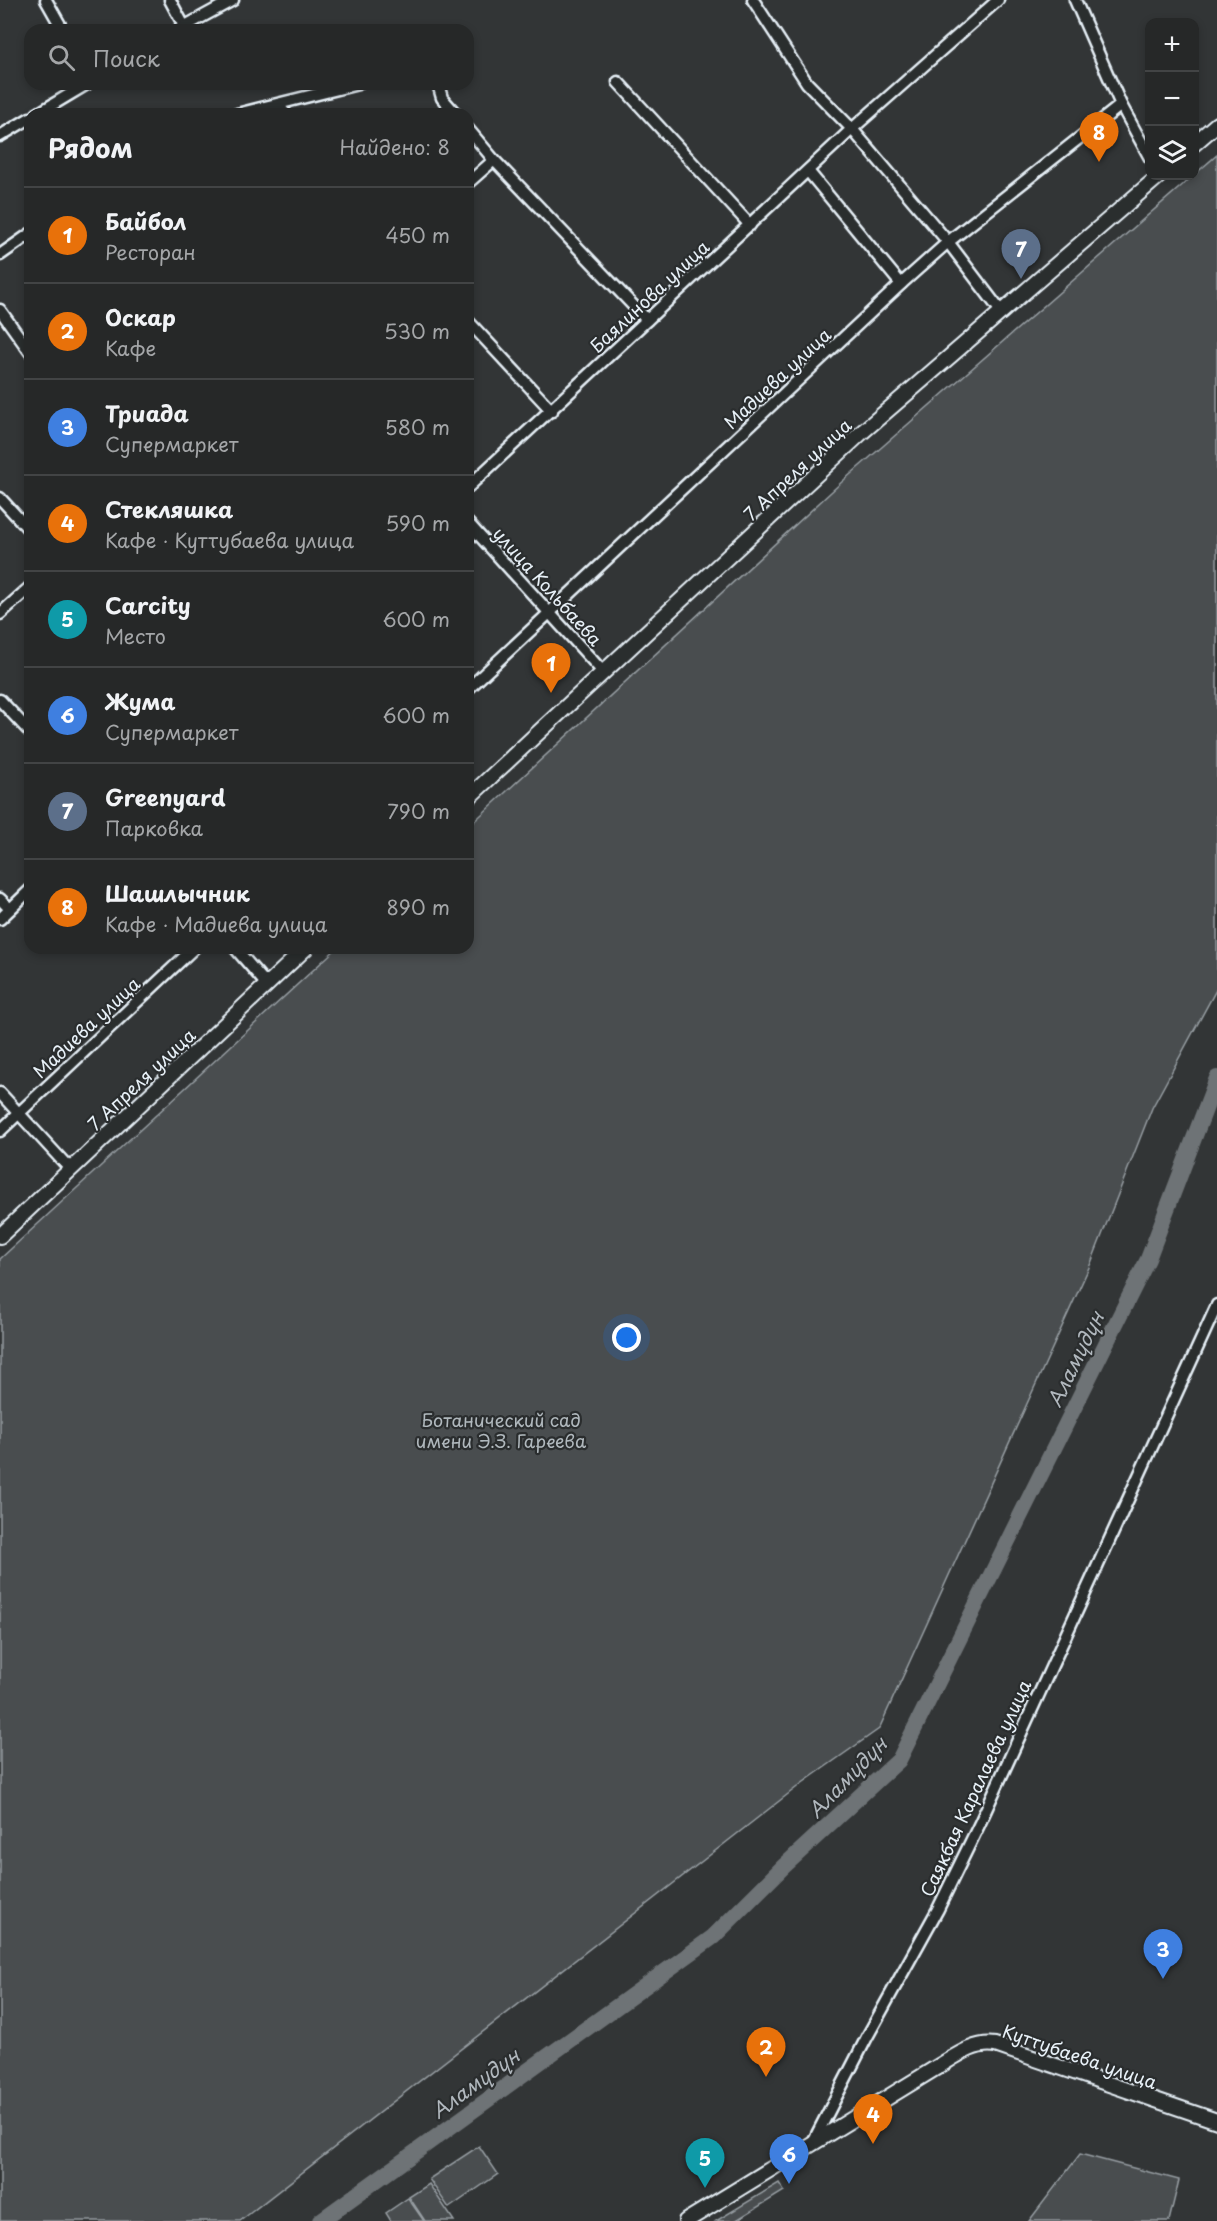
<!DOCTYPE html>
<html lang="ru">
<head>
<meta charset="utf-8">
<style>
  body { margin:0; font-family:"Playpen Sans",sans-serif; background:#2e3030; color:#f1f3f6 }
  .controls { position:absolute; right:18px; top:18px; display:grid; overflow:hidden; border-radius:12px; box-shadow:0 3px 9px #0003 }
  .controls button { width:54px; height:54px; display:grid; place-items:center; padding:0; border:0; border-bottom:2px solid #424445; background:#262828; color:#f1f3f6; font:30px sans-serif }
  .you { position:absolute; left:627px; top:1338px; width:21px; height:21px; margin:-15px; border:4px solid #fff; border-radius:50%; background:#1a73e8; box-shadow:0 0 0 9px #1a73e833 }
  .badge { display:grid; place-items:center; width:39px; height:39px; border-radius:50%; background:#8c9099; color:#fff; font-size:20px; font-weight:700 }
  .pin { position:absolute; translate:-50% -50px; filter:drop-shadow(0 2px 3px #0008) }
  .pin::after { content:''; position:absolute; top:32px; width:21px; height:18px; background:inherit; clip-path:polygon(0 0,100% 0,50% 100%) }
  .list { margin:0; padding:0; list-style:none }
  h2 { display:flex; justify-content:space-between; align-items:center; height:78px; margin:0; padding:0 24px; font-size:26px }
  h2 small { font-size:20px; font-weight:400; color:#a4a6a8 }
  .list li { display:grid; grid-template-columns:39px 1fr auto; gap:18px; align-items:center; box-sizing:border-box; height:96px; padding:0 24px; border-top:2px solid #424445 }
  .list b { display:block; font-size:22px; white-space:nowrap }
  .list p { margin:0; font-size:20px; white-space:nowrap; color:#a4a6a8 }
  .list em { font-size:20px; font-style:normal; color:#a4a6a8 }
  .icon { flex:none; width:33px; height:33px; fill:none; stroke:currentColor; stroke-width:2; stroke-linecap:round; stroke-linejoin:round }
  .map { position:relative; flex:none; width:1217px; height:2221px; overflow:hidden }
  .search { position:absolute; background:#262828; box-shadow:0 3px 9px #0003; left:24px; top:24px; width:450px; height:66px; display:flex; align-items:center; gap:15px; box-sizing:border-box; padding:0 21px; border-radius:18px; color:#a4a6a8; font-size:22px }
  .panel { position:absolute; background:#262828; box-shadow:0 3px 9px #0003; left:24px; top:108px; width:450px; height:846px; border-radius:18px }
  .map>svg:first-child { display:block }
</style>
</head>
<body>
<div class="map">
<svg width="1217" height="2221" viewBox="0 0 1217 2221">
  <rect width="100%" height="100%" fill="#323536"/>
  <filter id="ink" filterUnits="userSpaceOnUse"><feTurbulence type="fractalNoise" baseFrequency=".0167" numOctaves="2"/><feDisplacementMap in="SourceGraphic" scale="12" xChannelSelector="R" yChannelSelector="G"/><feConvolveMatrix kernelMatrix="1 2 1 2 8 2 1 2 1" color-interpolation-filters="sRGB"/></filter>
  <g filter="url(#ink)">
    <g fill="#494d4f" stroke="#989fa4" stroke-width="1.5">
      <path d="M 1217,155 L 1217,988 L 1152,1108 L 1091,1263 L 879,1729 L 801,1784 L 240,2221 L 0,2221 L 0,1259 L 337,948 L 468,948 L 468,827 L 844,480 Z"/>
      <path d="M 479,2146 L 498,2174 L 449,2208 L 429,2179 Z"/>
      <path d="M 1080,2154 L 1179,2180 L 1169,2221 L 1029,2221 Z"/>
      <path d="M 779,2183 L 784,2191 L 735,2221 L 716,2221 Z"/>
      <path d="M 429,2184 L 454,2221 L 425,2221 L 409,2197 Z"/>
      <path d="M 408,2198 L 424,2221 L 391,2221 L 386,2213 Z"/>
    </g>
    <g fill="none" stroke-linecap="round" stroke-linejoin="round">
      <path stroke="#6e7376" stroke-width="16" d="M 320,2221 L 713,1937 L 783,1867 L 899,1760 L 1148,1259 L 1217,1078"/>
      <defs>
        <g id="minor">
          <path d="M 46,0 L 63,30"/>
          <path d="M 170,0 L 184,26"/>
          <path d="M 753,0 L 807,83 L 852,129 L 948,242 L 1002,313"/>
          <path d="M 1075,0 L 1121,105 L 1150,158"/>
          <path d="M 178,30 L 233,0"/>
          <path d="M 618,82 L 750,225"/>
          <path d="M 438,84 L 442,98 L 456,114"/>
          <path d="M 278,105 L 286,114"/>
          <path d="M 37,114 L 87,84"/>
          <path d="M 237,114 L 358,84"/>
          <path d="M 468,129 L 494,160 L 647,320"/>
          <path d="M 0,136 L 30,118"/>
          <path d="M 808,171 L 901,284"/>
          <path d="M 468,183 L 494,160"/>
          <path d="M 0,255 L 30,234"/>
          <path d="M 0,310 L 30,352"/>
          <path d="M 468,321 L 552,411"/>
          <path d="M 468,487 L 852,129 L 998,0"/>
          <path d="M 0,498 L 30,531"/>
          <path d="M 468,523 L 603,672"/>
          <path d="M 0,614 L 30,587"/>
          <path d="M 468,689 L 901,284 L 948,242 L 1121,105"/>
          <path d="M 0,700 L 30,732"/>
          <path d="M 0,899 L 10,909"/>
          <path d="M 0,919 L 30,890"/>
          <path d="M 235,948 L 267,985"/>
          <path d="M 0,1093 L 71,1170"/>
          <path d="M 0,1131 L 194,948"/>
          <path d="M 812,2144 L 867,2037 L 938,1909 L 979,1825 L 1217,1305"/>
        </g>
        <g id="major">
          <path d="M 1194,144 L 1217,124"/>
          <path d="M 468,798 L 860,434 L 1159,176"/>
          <path d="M 0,1236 L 306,948"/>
          <path d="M 686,2221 L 939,2066 C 956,2056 974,2042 995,2045 L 1217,2121"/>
        </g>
      </defs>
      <use href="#minor" stroke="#e8f1f8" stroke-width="15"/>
      <use href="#major" stroke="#e8f1f8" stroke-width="18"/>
      <use href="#minor" stroke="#2a2d2e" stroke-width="10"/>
      <use href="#major" stroke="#2a2d2e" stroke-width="14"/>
    </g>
  </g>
  <g text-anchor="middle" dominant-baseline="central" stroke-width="4.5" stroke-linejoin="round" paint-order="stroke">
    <g font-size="18" fill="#e8f1f8" stroke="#2a2d2e">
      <text transform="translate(649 296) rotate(-43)">Баялинова улица</text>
      <text transform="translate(777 378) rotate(-43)">Мадиева улица</text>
      <text transform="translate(797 469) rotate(-43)">7 Апреля улица</text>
      <text transform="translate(548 586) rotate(48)">улица Кольбаева</text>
      <text transform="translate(86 1027) rotate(-43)">Мадиева улица</text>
      <text transform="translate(141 1079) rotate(-43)">7 Апреля улица</text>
      <text transform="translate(975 1788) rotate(-65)">Саякбая Каралаева улица</text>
      <text transform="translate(1080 2056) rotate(19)">Куттубаева улица</text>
    </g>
    <g font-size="18" fill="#b0b8bd" stroke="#2a2d2e">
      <text x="501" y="1419">Ботанический сад<tspan x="501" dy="21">имени Э.З. Гареева</tspan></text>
    </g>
    <g font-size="20" font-style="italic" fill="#b1b8be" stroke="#2a2d2e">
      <text transform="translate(1075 1359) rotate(-64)">Аламүдүн</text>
      <text transform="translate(847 1777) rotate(-46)">Аламүдүн</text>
      <text transform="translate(475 2083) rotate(-36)">Аламүдүн</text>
    </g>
  </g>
</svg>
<div class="controls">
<button>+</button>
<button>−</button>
<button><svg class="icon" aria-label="layers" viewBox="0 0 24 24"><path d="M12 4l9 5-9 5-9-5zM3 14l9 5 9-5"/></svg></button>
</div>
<div class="you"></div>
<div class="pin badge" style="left:551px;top:693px;background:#e8710a">1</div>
<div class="pin badge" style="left:766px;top:2077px;background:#e8710a">2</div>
<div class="pin badge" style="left:1163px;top:1979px;background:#3f7fe0">3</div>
<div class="pin badge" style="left:873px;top:2144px;background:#e8710a">4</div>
<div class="pin badge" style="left:705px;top:2188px;background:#0f9aa8">5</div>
<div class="pin badge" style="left:789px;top:2184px;background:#3f7fe0">6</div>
<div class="pin badge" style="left:1021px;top:279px;background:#5c6f8a">7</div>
<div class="pin badge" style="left:1099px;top:162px;background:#e8710a">8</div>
<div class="search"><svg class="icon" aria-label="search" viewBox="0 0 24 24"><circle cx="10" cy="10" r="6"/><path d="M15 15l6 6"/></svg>Поиск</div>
<section class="panel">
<h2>Рядом<small>Найдено: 8</small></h2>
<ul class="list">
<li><span class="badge" style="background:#e8710a">1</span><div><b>Байбол</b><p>Ресторан</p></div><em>450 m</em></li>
<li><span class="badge" style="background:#e8710a">2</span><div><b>Оскар</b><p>Кафе</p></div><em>530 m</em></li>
<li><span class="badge" style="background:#3f7fe0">3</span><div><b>Триада</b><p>Супермаркет</p></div><em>580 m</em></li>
<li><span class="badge" style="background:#e8710a">4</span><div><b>Стекляшка</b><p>Кафе · Куттубаева улица</p></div><em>590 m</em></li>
<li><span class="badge" style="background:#0f9aa8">5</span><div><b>Carcity</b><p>Место</p></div><em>600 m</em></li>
<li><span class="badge" style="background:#3f7fe0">6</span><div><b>Жума</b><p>Супермаркет</p></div><em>600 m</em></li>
<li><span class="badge" style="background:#5c6f8a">7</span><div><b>Greenyard</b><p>Парковка</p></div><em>790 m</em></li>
<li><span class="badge" style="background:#e8710a">8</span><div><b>Шашлычник</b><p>Кафе · Мадиева улица</p></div><em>890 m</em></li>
</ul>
</section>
</div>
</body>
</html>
